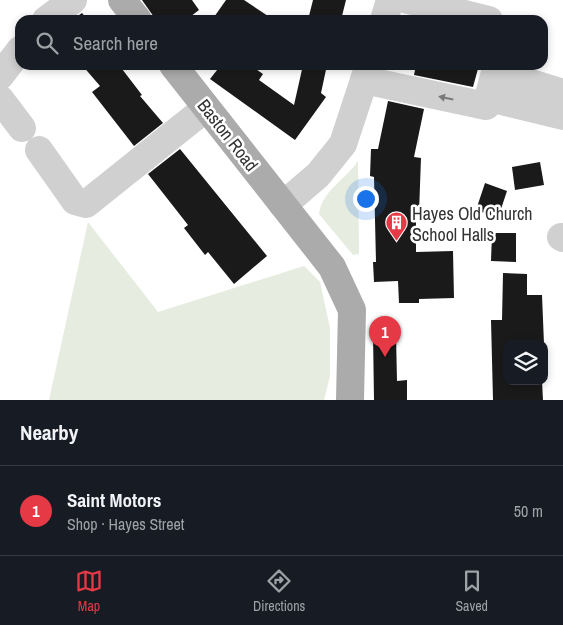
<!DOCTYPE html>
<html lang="en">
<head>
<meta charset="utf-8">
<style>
  body { margin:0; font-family:"Archivo Narrow",sans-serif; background:#20242c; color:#f1f3f6 }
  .controls { position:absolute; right:15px; bottom:15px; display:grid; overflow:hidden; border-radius:10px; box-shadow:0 2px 8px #0003 }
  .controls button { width:45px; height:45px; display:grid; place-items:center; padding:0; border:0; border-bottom:1px solid #363941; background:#171b24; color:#f1f3f6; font:25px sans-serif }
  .you { position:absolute; left:365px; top:198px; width:18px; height:18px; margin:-12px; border:4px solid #fff; border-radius:50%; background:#1a73e8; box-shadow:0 0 0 8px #1a73e833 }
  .badge { display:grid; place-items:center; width:32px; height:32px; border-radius:50%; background:#e63946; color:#fff; font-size:16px; font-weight:700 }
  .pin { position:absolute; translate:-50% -41px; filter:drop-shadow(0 1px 2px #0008) }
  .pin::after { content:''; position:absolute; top:26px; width:18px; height:15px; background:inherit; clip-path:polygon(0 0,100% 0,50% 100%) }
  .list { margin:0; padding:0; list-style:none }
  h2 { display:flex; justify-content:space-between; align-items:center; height:65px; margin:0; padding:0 20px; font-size:21px }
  h2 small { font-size:16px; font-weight:400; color:#9ea1a6 }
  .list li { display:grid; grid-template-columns:32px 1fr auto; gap:15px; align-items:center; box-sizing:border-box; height:90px; padding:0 20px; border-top:1px solid #363941 }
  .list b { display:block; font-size:19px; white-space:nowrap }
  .list p { margin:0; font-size:16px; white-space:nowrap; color:#9ea1a6 }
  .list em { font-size:16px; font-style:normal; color:#9ea1a6 }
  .icon { flex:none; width:28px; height:28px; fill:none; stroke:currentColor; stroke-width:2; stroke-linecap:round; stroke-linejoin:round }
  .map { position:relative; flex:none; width:563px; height:400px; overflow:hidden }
  .search { position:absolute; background:#171b24; box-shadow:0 2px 8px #0003; left:15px; right:15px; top:15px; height:55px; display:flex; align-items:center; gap:12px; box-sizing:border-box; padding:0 18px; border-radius:15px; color:#9ea1a6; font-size:19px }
  .sheet { height:155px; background:#171b24 }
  nav { display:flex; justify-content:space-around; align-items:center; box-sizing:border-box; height:70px; border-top:1px solid #363941; background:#171b24; font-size:14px; color:#9ea1a6 }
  nav a { display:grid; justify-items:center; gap:2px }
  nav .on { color:#e63946 }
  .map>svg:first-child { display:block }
</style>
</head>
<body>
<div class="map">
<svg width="563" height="400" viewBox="0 0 563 400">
  <rect width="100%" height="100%" fill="#fff"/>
  <g fill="#e6ecdf">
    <path d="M 358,161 L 359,254 L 353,255 L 319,214 C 322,191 346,179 358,161 Z"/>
    <path d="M 88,222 L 158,312 L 304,266 L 320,282 L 330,328 L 330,376 L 324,400 L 49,400 Z"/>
  </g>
  <g fill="#1a1a1a">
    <path d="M 142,0 L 192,0 L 199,10 L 186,20 L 156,20 Z"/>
    <path d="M 226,0 L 244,0 L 274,20 L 212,20 Z"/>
    <path d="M 313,0 L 346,0 L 341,20 L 308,20 Z"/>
    <path d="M 82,13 L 88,20 L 72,20 Z"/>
    <path d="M 82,65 L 119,65 L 142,95 L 140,96 L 163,123 L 134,146 L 92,92 L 100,86 Z"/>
    <path d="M 221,65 L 250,65 L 263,74 L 259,80 L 294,105 L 303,65 L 327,65 L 321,93 L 326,97 L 295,140 L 210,79 Z"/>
    <path d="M 416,65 L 479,65 L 473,87 L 414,75 Z"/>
    <path d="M 388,101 L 424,109 L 414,157 L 421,158 L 419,213 L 416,213 L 416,252 L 453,251 L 454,298 L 419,299 L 419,303 L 399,303 L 398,281 L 374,282 L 373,262 L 376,262 L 374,177 L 370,176 L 371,149 L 378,149 Z"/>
    <path d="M 180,149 L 267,256 L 234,284 L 208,252 L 205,255 L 184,228 L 188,225 L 148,174 Z"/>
    <path d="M 540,162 L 544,185 L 515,190 L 512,167 Z"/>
    <path d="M 485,183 L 507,191 L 498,218 L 476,210 Z"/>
    <path d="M 492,233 L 516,233 L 516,262 L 491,261 Z"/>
    <path d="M 503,273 L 527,274 L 527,295 L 542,295 L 544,344 L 507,344 L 507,381 L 542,381 L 543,400 L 493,400 L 491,320 L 502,320 Z"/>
    <path d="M 373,334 L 396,335 L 397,381 L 407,380 L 407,400 L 374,400 Z"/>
  </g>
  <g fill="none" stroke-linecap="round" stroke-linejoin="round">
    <g stroke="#d0d0d0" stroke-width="28">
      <path d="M 408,0 L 489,20"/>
      <path d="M 46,20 L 73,0"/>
      <path d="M 384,20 L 390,0"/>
      <path d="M 495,72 L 563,93"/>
      <path d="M 0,76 L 20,50"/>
      <path d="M 364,80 L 486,106 L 497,65"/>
      <path d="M 489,98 L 563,116"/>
      <path d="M 0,99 L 22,128"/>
      <path d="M 39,150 L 75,201 L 86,204 L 206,108"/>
      <path d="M 283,205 L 318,175 L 343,144 L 369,65"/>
      <path d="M 561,237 L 563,238"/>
    </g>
    <g stroke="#ababab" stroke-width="28">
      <path d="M 122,0 L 138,20"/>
      <path d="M 173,65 L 332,267 L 352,310 L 350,400"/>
    </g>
  </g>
  <defs><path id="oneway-solid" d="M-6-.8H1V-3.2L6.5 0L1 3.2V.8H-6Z" transform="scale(1.25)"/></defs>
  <use fill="#7a7a7a" href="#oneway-solid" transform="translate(446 98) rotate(-168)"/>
  <defs>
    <symbol id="building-pin" viewBox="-11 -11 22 30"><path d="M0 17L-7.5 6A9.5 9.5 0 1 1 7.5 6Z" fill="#e63946" stroke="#fff"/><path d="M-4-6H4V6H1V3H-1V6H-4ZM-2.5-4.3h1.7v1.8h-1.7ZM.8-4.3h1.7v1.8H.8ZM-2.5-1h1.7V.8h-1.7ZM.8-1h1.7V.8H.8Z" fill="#fff"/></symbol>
  </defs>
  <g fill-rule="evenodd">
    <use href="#building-pin" x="384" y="210" width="25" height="34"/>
  </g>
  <g text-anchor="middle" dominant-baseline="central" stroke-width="5" stroke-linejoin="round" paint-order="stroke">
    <g font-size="18" fill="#333" stroke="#fff">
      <text transform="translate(228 135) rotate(52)">Baston Road</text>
    </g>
    <g font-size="18" fill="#333" stroke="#fff" text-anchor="start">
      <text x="412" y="213">Hayes Old Church<tspan x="412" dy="21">School Halls</tspan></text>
    </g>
  </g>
</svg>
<div class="controls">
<button><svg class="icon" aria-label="layers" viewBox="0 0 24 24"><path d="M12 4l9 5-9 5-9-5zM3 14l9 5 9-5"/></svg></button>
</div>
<div class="you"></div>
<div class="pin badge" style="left:385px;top:357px">1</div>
<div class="search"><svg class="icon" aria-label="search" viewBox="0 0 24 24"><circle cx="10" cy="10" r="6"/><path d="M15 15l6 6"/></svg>Search here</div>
</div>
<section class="sheet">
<h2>Nearby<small></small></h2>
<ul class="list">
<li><span class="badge">1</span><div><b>Saint Motors</b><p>Shop · Hayes Street</p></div><em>50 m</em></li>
</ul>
</section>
<nav>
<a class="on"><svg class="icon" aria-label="map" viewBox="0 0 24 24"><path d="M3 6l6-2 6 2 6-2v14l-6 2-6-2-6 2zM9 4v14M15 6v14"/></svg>Map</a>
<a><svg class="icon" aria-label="directions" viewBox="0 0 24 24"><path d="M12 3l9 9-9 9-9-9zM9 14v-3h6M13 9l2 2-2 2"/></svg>Directions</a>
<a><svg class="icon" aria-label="saved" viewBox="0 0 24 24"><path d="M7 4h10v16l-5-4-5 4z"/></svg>Saved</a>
</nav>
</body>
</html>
